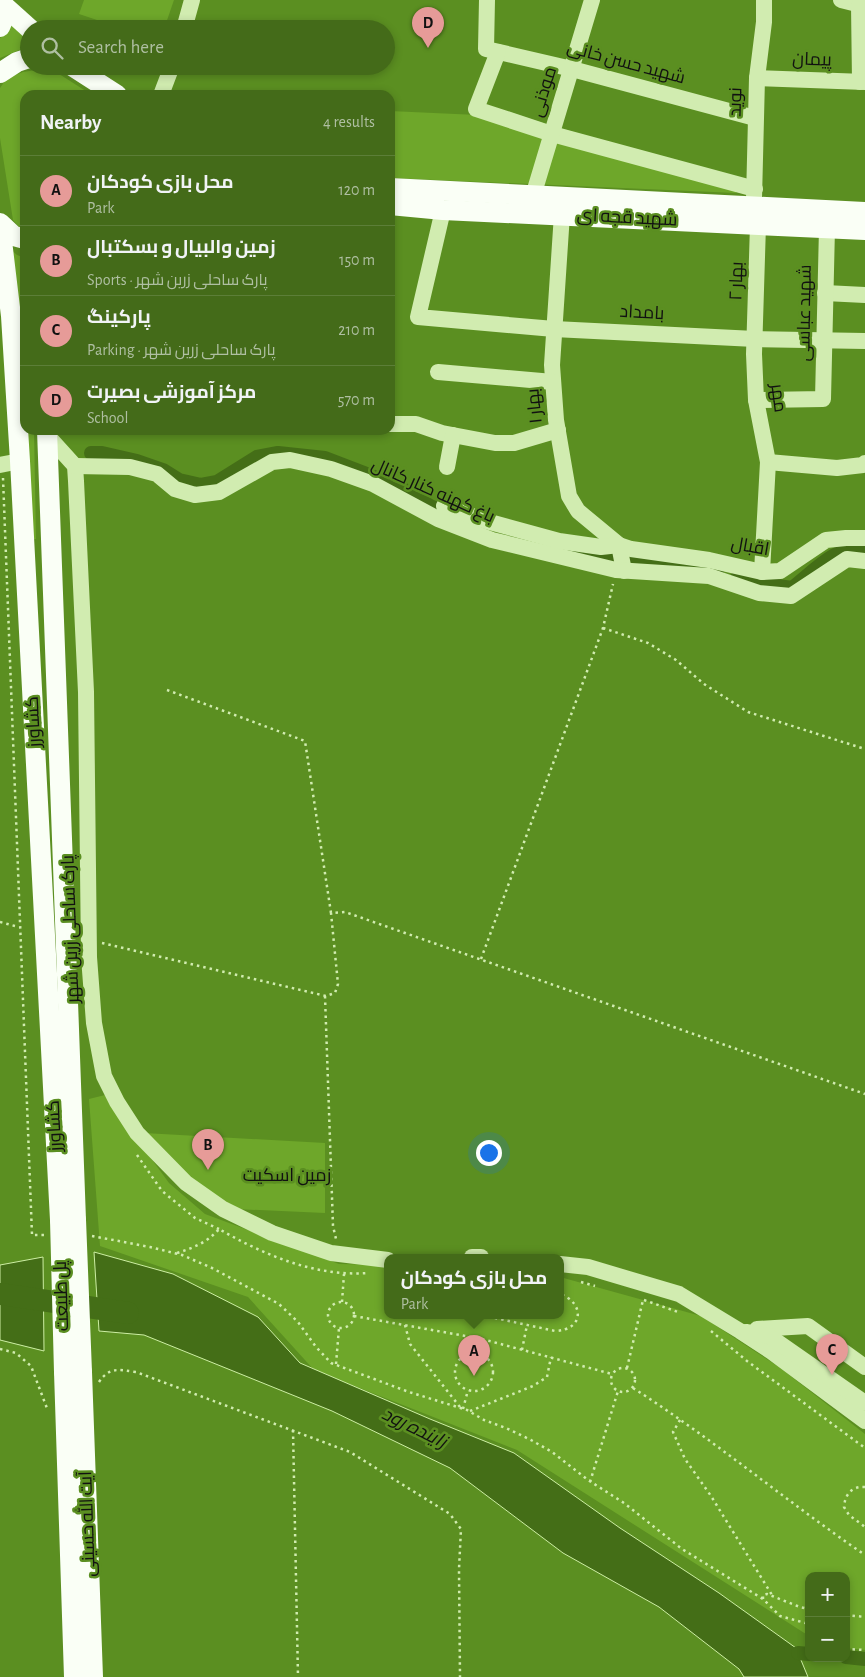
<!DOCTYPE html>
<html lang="en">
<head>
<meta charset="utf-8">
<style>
  body { margin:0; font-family:"Alegreya Sans",Cairo,sans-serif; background:#4e7326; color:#f1f3f6 }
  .controls { position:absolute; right:15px; bottom:15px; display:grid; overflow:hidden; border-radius:10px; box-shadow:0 2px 8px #0003 }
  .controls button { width:45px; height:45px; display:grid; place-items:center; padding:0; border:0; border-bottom:1px solid #5c7e38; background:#446b19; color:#f1f3f6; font:25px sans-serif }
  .you { position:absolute; left:488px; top:1152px; width:18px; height:18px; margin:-12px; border:4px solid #fff; border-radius:50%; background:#1a73e8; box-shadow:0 0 0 8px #1a73e833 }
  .badge { display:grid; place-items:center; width:32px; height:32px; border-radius:50%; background:#e69b98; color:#111; font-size:16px; font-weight:700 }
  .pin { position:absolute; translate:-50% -41px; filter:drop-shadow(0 1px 2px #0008) }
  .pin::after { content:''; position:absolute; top:26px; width:18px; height:15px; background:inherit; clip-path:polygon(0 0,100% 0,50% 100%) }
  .popup { position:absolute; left:384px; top:1254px; width:180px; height:65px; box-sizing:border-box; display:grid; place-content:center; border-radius:10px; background:#446b19; filter:drop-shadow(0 1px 4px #0005); font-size:16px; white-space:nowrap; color:#afbfa2 }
  .popup b { font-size:19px; color:#f1f3f6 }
  .popup::after { content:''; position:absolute; left:50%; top:100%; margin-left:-10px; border:10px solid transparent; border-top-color:#446b19 }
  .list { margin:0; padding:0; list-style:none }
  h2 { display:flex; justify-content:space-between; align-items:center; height:65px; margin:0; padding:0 20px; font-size:21px }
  h2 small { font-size:16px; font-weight:400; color:#afbfa2 }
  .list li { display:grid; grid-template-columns:32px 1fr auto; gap:15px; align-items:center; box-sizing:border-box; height:70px; padding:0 20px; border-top:1px solid #5c7e38 }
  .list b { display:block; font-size:19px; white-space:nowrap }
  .list p { margin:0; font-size:16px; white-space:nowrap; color:#afbfa2 }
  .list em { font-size:16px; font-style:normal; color:#afbfa2 }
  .icon { flex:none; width:28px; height:28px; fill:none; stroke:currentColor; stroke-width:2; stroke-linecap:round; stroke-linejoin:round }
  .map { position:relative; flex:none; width:865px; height:1677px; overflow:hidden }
  .search { position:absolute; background:#446b19; box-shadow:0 2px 8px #0003; left:20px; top:20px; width:375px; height:55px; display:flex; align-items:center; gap:12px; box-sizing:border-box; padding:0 18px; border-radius:28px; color:#afbfa2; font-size:19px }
  .panel { position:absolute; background:#446b19; box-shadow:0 2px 8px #0003; left:20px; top:90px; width:375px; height:345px; border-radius:15px }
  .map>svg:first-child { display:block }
</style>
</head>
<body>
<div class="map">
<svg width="865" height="1677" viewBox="0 0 865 1677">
  <rect width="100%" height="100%" fill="#5b8f21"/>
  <g fill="#6ea72a">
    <path d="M 84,0 L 174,0 L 164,29 L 124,29 L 79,14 Z"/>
    <path d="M 11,22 L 29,40 L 29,46 L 0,58 L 0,38 L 7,33 Z"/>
    <path d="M 42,69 L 56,72 L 92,95 L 25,95 L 25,230 L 20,228 L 13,220 L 0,138 L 0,88 L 7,78 L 23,72 Z"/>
    <path d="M 390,111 L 523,117 L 735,180 L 736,193 L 390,178 Z"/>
    <path d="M 9,248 L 17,255 L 25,258 L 25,430 L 34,430 L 36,539 L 29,539 Z"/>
    <path d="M 105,1095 L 169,1183 L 205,1214 L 339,1264 L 388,1265 L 388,1315 L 560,1315 L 560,1277 L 701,1316 L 779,1367 L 865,1434 L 865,1650 L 846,1648 L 846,1576 L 809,1576 L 809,1636 L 517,1450 L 314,1370 L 248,1297 L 100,1246 L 89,1099 Z"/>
    <path d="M 144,1133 L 325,1143 L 325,1213 L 235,1209 L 200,1187 Z"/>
  </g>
  <g fill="#446e17" stroke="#cdeea4">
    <path d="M 94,1252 L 173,1274 L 258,1317 L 300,1363 L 430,1419 L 514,1453 L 620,1528 L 719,1593 L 796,1648 L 808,1677 L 744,1677 L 739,1669 L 659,1607 L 563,1553 L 450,1468 L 332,1411 L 144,1335 L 99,1331 Z"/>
    <path d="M 43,1257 L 44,1351 L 0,1340 L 0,1265 Z"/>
  </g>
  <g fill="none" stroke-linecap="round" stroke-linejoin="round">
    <g stroke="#446e17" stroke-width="14">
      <path d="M 91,453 L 102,453 L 137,461 L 163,470 L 179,480 L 201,485 L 217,482 L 257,457 L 278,453 L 325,458 L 398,486 L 430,506 L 454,516"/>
      <path d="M 556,547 L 604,558 L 687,565 L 717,572"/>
      <path d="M 737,578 L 757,583 L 792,588 C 813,572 837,544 865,548"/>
      <path d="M 798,1653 L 809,1654"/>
      <path d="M 846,1657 L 865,1659"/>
    </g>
    <path stroke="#446e17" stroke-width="22" d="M 0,1294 L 128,1313"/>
    <g stroke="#d1ecb0" stroke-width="2.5" stroke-dasharray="2.5 4" stroke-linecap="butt">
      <path d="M 3,478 L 32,1235 L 44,1235"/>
      <path d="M 603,628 L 648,643 L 676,660 L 704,684 L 748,712 L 865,749"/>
      <path d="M 167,690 L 305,741 L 331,913"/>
      <path d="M 0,922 L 15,926"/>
      <path d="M 102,943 L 326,996 L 335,993 L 338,984 L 331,913 L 345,912 L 865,1094"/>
      <path d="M 481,959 L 603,628 L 613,584"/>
      <path d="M 325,996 L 333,1226 L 336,1239"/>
      <path d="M 137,1155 L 162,1191 L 195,1218 L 219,1229"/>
      <path d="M 92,1236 L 150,1247 L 182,1255 L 212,1268 L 279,1304 L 298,1322 L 316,1347 L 331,1363 L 409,1392 L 467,1410 L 484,1420 L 506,1428 L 531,1440 L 552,1452 L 588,1480 L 624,1503 L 682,1549 L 763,1599 L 780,1616 L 809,1624"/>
      <path d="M 177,1253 C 193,1248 208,1242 219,1229 C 264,1255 316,1277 368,1273"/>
      <path d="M 581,1282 L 595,1286"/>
      <path d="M 644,1300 L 678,1312"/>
      <circle cx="341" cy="1315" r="13"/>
      <path d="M 342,1302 L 344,1274"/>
      <path d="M 489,1315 L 495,1318 L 555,1331 C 584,1330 585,1303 560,1294"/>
      <path d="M 354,1316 L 482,1339 L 612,1374"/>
      <path d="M 405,1325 L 410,1344 L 460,1407"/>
      <path d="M 711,1331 L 747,1361 L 865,1448"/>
      <path d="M 0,1349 L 16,1353 L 31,1366 L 48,1411"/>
      <path d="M 522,1350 L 527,1325"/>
      <circle cx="474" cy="1372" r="19"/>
      <path d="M 478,1354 L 482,1339"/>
      <path d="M 336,1364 L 339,1328"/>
      <circle cx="623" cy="1380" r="12"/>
      <path d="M 627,1368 L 643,1300"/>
      <path d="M 99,1382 C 110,1366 119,1370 136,1372 L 350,1452 L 450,1514 L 461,1529 L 459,1569 L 460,1677"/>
      <path d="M 633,1388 C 713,1439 786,1501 865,1555"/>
      <path d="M 463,1409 L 468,1390"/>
      <path d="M 470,1411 L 533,1386 L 547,1377 L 551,1357"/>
      <path d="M 680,1420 L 673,1432 L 685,1459 L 711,1496 L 772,1595"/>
      <path d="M 293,1430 L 298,1677"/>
      <path d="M 590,1482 L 618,1391"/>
      <path d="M 865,1487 C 852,1486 845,1494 844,1507 L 849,1515 L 865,1527"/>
      <path d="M 763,1599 L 763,1595 L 767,1594 L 800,1607 L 809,1609"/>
      <path d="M 846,1615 L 865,1617"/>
      <path d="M 846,1649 L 865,1650"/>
    </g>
    <g stroke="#d1ecb0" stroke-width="16">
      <path d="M 487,0 L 486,49 L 572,69 L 755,118"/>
      <path d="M 841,0 L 865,6"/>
      <path d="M 859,5 L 860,82"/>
      <path d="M 184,29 L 192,0"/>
      <path d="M 498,52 L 476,109 L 552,134 L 755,189"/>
      <path d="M 757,78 L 865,82"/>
      <path d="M 161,95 L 172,66"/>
      <path d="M 533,196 L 592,0"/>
      <path d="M 754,199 L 757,78 L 764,22 L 764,0"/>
      <path d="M 443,210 L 418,317 L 554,329 L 755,339 L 865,341"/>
      <path d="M 562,214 L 552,365 L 556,420 L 569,496 L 578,511 L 619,545 L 624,571"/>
      <path d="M 758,225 L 754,354 L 756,400 L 768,462 L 762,572"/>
      <path d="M 825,293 L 865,295"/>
      <path d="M 438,372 L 553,382"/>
      <path d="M 756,400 L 823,399 L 827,228"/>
      <path d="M 390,424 L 416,424 L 442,433 L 495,443 L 514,443 L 558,430"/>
      <path d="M 47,435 L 75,466 L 76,481 L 86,692 L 89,957 L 94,1023 L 104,1076 L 117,1102 L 137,1133 L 186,1183 L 223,1209 L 272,1233 L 331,1253 L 388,1260"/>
      <path d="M 768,462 L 837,468 L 863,465 L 865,463"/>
      <path d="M 0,465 L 20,461"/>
      <path d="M 75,466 L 130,467 L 157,474 L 175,489 L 195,495 L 219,492 L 272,462 L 290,460 L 331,469 L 373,484 L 438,519 L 492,540 L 616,570 L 709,576 L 759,593 L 791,596 L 847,559 L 865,561"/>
      <path d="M 447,467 L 453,435"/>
      <path d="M 444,506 L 486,521 L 559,541 L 601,547 L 619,545 L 631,549 L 709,560 L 762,572 L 780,571 L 826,540 L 846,538 L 865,538"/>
      <path d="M 472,1257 L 481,1257"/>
      <path d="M 560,1264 L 588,1267 L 679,1294 L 740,1331 L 772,1352 L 865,1421"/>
      <path d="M 757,1329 L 808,1326 L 865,1367"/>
      <path d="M 746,1332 L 769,1336 L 865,1403"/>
    </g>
    <g stroke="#fafff6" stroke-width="20">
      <path d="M 0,2 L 30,29"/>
      <path d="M 0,8 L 3,20 L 0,27"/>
      <path d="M 72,66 L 117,95"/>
      <path d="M 0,73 L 17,62 L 29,58"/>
      <path d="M 390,188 L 865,212"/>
      <path d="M 390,205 L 443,210 L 865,230"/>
      <path d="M 0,223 L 14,236 L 25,239"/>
      <path d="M 0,224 L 11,316 L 20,461 L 60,1220"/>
      <path d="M 47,430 L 76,1220"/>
      <path d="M 64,1372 L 74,1677"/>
      <path d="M 82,1372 L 93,1677"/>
    </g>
    <g stroke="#fafff6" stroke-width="20">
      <path d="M 60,1220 L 64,1372"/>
      <path d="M 76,1220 L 82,1372"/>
    </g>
  </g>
  <g text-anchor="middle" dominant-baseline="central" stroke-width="5" stroke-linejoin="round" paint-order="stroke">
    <g font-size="18" fill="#111" stroke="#5b8f21">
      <text transform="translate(812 60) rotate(2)">پیمان</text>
      <text transform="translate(626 63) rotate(15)">شهید حسن خانی</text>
      <text transform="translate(544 92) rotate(-73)">موذنی</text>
      <text transform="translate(736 102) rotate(-88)">نوید</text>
      <text transform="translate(627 218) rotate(3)">شهید قجه ای</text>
      <text transform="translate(737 281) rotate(-88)">بهار ۲</text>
      <text transform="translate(642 313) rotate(3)">بامداد</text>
      <text transform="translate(805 313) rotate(-89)">شهید عباسی</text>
      <text transform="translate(778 398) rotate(83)">مهر</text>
      <text transform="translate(535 406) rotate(-96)">بهار ۱</text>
      <text transform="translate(433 491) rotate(24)">باغ کهنه کنار کانال</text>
      <text transform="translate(750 547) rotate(10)">اقبال</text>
      <text transform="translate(34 722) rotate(-93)">کشاورز</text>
      <text transform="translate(71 929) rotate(-92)">پارک ساحلی زرین شهر</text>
      <text transform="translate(55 1126) rotate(-93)">کشاورز</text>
      <text transform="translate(62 1296) rotate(-92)">پل طبیعت</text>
      <text transform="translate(88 1524) rotate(-92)">آیت الله حسینی</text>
    </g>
    <g font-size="18" fill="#111" stroke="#5b8f21">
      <text x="287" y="1176">زمین اسکیت</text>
    </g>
    <g font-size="19" font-style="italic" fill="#111" stroke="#5b8f21">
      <text transform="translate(414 1428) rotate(26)">زاینده رود</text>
    </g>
  </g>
</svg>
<div class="controls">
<button>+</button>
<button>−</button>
</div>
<div class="you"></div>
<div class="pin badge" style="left:474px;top:1376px">A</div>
<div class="popup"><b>محل بازی کودکان</b>Park</div>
<div class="pin badge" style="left:208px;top:1170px">B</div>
<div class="pin badge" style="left:832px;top:1375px">C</div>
<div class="pin badge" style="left:428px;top:48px">D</div>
<div class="search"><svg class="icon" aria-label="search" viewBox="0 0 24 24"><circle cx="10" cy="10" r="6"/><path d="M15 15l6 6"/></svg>Search here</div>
<section class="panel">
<h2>Nearby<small>4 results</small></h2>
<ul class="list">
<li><span class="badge">A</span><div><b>محل بازی کودکان</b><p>Park</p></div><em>120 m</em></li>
<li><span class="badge">B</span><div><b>زمین والبیال و بسکتبال</b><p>Sports · پارک ساحلی زرین شهر</p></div><em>150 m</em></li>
<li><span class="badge">C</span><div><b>پارکینگ</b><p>Parking · پارک ساحلی زرین شهر</p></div><em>210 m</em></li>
<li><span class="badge">D</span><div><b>مرکز آموزشی بصیرت</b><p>School</p></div><em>570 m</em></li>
</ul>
</section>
</div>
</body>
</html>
